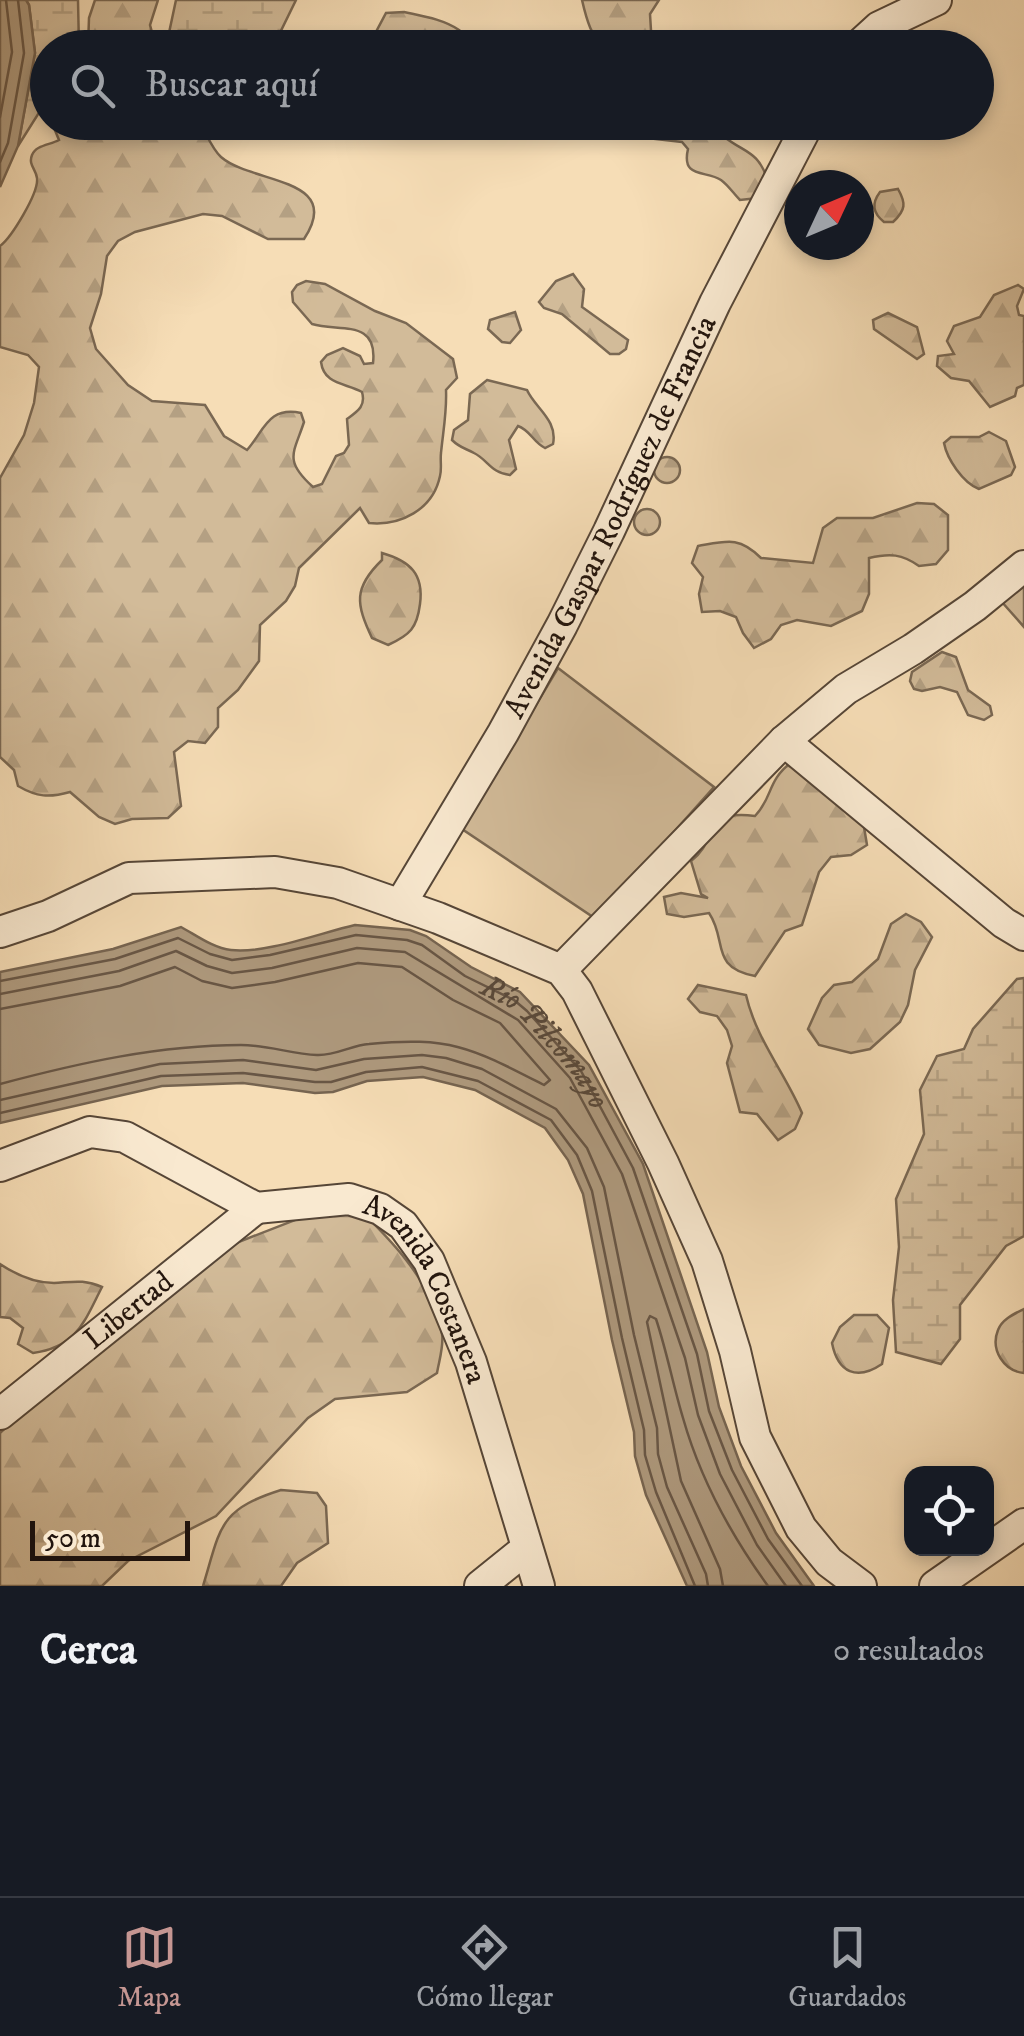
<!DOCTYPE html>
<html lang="es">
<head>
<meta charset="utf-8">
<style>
  body { margin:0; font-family:"IM FELL DW Pica",serif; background:#20242c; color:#f1f3f6 }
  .controls { position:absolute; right:30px; bottom:30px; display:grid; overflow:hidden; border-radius:20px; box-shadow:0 5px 15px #0003 }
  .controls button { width:90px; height:90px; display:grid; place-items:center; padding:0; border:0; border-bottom:2px solid #363941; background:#171b24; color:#f1f3f6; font:50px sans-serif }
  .compass { position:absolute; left:784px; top:170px; width:90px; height:90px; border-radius:50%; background:#171b24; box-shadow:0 5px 15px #0003; rotate:46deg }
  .scale { position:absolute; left:30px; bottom:25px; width:160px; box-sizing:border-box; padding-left:10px; border:5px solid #21140d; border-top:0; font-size:28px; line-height:35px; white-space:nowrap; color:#21140d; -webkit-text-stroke:8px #f9e9d0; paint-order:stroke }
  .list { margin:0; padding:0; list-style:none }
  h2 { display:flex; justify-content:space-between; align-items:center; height:130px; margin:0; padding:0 40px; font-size:42px }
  h2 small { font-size:32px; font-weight:400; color:#9ea1a6 }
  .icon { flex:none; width:55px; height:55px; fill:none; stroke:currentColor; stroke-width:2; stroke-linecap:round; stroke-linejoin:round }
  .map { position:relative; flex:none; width:1024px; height:1586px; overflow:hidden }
  .search { position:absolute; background:#171b24; box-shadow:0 5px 15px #0003; left:30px; right:30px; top:30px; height:110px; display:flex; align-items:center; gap:25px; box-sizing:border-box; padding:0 35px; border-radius:55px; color:#9ea1a6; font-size:38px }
  .sheet { height:310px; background:#171b24 }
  nav { display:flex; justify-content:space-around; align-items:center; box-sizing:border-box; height:140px; border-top:2px solid #363941; background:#171b24; font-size:28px; color:#9ea1a6 }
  nav a { display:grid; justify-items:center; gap:5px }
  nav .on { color:#c59692 }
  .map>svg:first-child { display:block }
</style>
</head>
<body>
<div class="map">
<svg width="1024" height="1586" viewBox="0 0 1024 1586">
  <defs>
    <pattern id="forest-firs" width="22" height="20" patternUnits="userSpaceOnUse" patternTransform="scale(2.5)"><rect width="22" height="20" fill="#d2bb99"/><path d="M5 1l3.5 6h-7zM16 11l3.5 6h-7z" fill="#b4a083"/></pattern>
    <pattern id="wetland-marsh" width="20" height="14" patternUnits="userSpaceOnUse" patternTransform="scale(2.5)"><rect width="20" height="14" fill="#d2bb99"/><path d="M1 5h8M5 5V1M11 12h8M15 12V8" fill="none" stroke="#b4a083"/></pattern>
  </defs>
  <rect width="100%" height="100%" fill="#f6ddb6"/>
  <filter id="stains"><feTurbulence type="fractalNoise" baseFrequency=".002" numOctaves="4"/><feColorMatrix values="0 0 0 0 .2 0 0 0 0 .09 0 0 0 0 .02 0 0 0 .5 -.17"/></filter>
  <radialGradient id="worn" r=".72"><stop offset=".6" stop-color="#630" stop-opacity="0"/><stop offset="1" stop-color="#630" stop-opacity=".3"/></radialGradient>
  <g fill="#d2bb99" stroke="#7a6853" stroke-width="2.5">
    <path d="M 1024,583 L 1024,627 L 1001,601 Z"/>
    <path d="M 558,668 L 714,787 L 596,919 L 462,829 Z"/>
  </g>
  <g fill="url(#forest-firs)" stroke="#7a6853" stroke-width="2.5">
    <path d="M 95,0 L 158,0 L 150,25 L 156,47 L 88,47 L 89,18 Z"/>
    <path d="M 582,0 L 659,0 L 650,14 L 652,47 C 602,48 594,52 582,0 Z"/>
    <path d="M 404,12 C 422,16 443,19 459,30 C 469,37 472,44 485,47 L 380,47 L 377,30 L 386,13 Z"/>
    <path d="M 52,123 L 200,123 C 206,133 212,149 221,157 C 252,184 345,177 304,239 L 268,239 L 222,216 L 203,214 L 135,232 L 118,241 L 107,256 L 101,294 L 90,328 L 96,349 L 128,385 L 152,401 L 205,405 L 224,436 L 247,450 C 264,431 268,406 301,413 L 304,422 C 294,453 283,460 313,487 L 322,484 L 336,456 L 344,453 L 349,445 L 347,419 C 358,411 366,406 362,392 C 346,383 324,385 321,362 L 327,355 L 343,348 L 360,356 L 364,364 L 373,363 C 378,319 340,332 312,324 L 293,302 L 292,292 L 297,285 L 306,281 L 325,284 L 375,311 L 406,323 L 453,359 L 457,378 L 446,390 C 447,412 443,432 441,453 C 440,460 442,469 440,476 C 433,510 400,526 369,523 L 360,508 L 299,568 L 295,586 L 286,601 L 260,625 L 259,661 L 238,690 L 218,708 L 218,727 L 205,743 L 188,741 L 174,752 L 181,806 L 168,818 L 132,819 L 115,824 L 99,817 L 70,792 C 49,798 37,797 18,786 L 14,770 L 0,757 L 0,478 L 24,435 L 34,403 L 39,367 L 28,355 L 0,347 L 0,246 C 11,238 39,193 37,178 C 36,169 28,165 32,155 C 36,145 50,145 59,140 Z"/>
    <path d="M 659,123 L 725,123 L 723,136 C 746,154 757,150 768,180 L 758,198 L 740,200 C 734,194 728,185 721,180 C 706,170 681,179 688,149 L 682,142 L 655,139 Z"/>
    <path d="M 898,189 C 906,203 906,210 893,222 L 884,222 C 873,213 871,204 880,192 Z"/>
    <path d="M 573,274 L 584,289 L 582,307 L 628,340 L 626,349 L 619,354 L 610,354 L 562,314 L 544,308 L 539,302 L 556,281 Z"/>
    <path d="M 1018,285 L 1024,289 L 1017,306 L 1019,315 L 1024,316 L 1024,385 L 1017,388 L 1015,396 L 990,407 L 969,381 L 951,378 L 937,366 L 938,356 L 954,354 L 947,341 L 954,326 L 980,317 L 994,295 Z"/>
    <path d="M 515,312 L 521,330 L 510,343 L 502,342 L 488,329 L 490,320 Z"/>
    <path d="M 888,313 L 917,327 L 924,354 L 917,359 L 874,329 L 873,320 Z"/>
    <path d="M 487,380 L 527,390 C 535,408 558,420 553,444 L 545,448 C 533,442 530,430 518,426 L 509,440 L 516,469 L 510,475 C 491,473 488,460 474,453 C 465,448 460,448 452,440 L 454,430 L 468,420 L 470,394 Z"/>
    <path d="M 989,432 L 1006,441 L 1015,467 L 1011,475 L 979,489 C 963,483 947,459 944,443 L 951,437 L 979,437 Z"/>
    <circle cx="667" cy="470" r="13"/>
    <path d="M 917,503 L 934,504 L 948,515 L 948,550 L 936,564 L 919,566 C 902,554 890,553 869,558 L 869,594 L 862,611 L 831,626 L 797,620 L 781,625 L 771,639 L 754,648 L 743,633 L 736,617 L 720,611 L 702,612 L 699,594 L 703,577 L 692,563 L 698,546 C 727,541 739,536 761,558 L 813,563 L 823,528 L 837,518 L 873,518 Z"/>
    <circle cx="647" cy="522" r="13"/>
    <path d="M 382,553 C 410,561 424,574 420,604 C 417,628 410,635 388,645 L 372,638 C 356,604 353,588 382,560 Z"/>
    <path d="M 942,652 L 956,657 L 968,690 L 990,706 L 992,715 L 984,720 L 968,715 L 957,692 L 940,687 L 922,691 L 914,689 L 910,681 L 912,672 Z"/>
    <path d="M 793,761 L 864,827 L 867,845 L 851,855 L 831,857 L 819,872 L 802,925 L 785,931 L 755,976 C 709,967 728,941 709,913 L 684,917 L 667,914 L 664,897 L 681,893 L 708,898 L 701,894 L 691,861 C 720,839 701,809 755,816 C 774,796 766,781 793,761 Z"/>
    <path d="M 906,914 L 921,922 L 932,937 L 915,970 L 908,1005 L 900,1022 L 870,1049 L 851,1053 L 819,1045 L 808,1029 L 822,998 L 834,985 L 852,982 L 878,959 L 891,924 Z"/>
    <path d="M 698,985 L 746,995 C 756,1039 785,1073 802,1113 L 795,1129 L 778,1140 L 757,1114 L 740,1112 L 727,1063 L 732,1046 L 727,1030 L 717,1016 L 700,1012 L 688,999 Z"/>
    <path d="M 349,1199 C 387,1236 432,1279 442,1334 C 444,1346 439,1361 437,1373 L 407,1392 L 335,1399 L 308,1418 L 216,1516 L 128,1561 L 102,1586 L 0,1586 L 0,1433 L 90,1346 L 236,1243 Z"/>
    <path d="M 0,1264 C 15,1274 35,1283 54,1283 C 73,1282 84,1279 102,1287 C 84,1322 77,1347 33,1353 L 18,1344 L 23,1328 L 10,1318 L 0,1317 Z"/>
    <path d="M 1024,1309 L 1024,1373 C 1004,1371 990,1350 998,1330 C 1002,1319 1014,1314 1024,1309 Z"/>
    <path d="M 854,1315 L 877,1315 L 889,1328 L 882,1364 C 857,1381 838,1373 832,1343 L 840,1327 Z"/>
    <path d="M 281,1490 L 317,1493 L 326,1506 L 328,1543 L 297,1563 L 281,1586 L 203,1586 C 221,1527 218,1510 281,1490 Z"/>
  </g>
  <g fill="url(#wetland-marsh)" stroke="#7a6853" stroke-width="2.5">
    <path d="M 26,0 L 78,0 L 79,47 L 48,48 L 47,100 L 18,146 L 35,53 L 29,5 Z"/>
    <path d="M 176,0 L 296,0 L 273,47 L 166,47 Z"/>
    <path d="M 1024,978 L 1024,1236 L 1006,1246 L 960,1305 L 960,1339 L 941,1364 L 896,1352 L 893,1300 L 899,1247 L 896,1199 L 924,1134 L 920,1090 L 937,1056 L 964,1049 L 973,1029 L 1017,979 Z"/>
  </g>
  <g fill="#ae997d" stroke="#766450" stroke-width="2.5">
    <path d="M 0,0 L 26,0 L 29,5 L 35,53 L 18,146 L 0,187 Z"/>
    <path d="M 355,925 L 410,930 L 426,936 L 471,967 L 520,992 L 589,1065 L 643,1164 L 707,1352 L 719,1407 L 741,1466 L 776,1533 L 814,1586 L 687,1586 L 646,1495 L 635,1456 L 634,1432 L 612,1340 L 583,1194 L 568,1160 L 545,1128 L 475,1090 L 423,1077 L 367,1081 L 333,1092 L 315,1093 L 243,1083 L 162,1086 L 0,1123 L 0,972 L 113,949 L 181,927 C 196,935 213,948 231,950 C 266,954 320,933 355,925 Z"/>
  </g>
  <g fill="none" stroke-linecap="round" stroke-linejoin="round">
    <g stroke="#685645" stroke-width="2.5">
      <path d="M 0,117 L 12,52 L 6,0"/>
      <path d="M 0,162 L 8,143 L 24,53 L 18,0"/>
      <path id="s1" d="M 0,981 L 115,959 L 178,938 L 210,954 L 232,960 L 270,955 L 356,935 L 407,940 L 422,945 L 465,976 L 514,1000 L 527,1011 L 581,1071 L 633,1168 L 697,1354 L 709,1411 L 732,1470 L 768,1539 L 802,1586"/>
      <path d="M 0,994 L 119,971 L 176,951 L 207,966 L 232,973 L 272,968 L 357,948 L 405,952 L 518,1020 L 570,1078 L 622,1174 L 685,1358 L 698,1415 L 720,1474 L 757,1545 L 786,1586"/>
      <path d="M 0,1009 L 120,986 L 175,967 L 202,981 L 232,988 L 275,982 L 358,963 L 402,967 L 453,1000 L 500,1023 L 550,1080 L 544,1085 C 472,1048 451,1036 369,1044 C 352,1045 335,1056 317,1055 C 292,1054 267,1045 241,1045 C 159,1045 79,1063 0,1084"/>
      <path d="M 0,1100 L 160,1064 L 243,1060 L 316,1070 L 364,1059 L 422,1055 L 446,1058 L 482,1069 L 556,1109 L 587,1148 L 604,1187 L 634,1335 L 657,1428 L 658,1454 L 667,1487 L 706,1574 L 708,1586"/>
      <path d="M 0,1113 L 161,1076 L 243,1073 L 315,1082 L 331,1082 L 366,1072 L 422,1067 L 478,1081 L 551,1120 L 577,1155 L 592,1191 L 622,1338 L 644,1430 L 645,1455 L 656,1492 L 695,1586"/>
      <path d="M 723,1586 L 720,1569 L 681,1481 L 647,1322 L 650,1316 L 656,1319 C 667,1352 673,1385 683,1418 C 700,1478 731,1535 768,1586"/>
    </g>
    <defs>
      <g id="minor">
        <path d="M 856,48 L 879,27 L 936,0"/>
        <path d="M 784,741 L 1004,923 L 1024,935"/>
        <path id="s2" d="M 400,905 L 503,733 L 562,625 L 609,531 L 715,303 L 809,122"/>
        <path d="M 0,932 L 48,916 L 129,878 L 275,872 L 338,883 L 438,918 L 561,970 L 577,991 L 663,1163 L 707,1261 L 735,1351 L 755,1437 L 801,1528 L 829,1562 L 861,1586"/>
        <path d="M 561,970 L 784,741 L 846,689 L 913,649 L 975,606 L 1024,566"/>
        <path id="s3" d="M 0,1166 L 90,1132 L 125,1137 L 256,1208 L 349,1199 L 380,1209 L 403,1225 L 429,1261 L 471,1362 L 539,1586"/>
        <path id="s4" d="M 0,1414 L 256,1208"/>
        <path d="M 480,1586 L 526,1549"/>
        <path d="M 935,1586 L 1024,1524"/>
      </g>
    </defs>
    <use href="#minor" stroke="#564637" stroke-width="34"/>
    <use href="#minor" stroke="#f9e9d0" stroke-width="30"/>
  </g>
  <g text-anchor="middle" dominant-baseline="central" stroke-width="8" stroke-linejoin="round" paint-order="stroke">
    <g font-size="30" fill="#21140d" stroke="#f9e9d0">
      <text stroke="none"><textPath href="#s2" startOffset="442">Avenida Gaspar Rodríguez de Francia</textPath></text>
      <text stroke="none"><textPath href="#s3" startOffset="500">Avenida Costanera</textPath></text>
      <text stroke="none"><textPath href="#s4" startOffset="165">Libertad</textPath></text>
    </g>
    <g font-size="32" font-style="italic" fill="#59493a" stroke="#f9e9d0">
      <text stroke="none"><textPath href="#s1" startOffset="595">Río Pilcomayo</textPath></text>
    </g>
  </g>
  <rect width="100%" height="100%" filter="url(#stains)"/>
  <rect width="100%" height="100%" fill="url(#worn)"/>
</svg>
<div class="controls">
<button><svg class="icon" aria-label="locate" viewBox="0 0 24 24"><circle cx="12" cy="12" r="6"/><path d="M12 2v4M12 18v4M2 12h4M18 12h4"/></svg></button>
</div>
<svg class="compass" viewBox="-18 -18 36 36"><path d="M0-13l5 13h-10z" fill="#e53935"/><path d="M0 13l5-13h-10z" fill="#9ea1a6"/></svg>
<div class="scale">50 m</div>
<div class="search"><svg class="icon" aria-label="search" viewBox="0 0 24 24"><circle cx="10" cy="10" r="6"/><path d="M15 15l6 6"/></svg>Buscar aquí</div>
</div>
<section class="sheet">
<h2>Cerca<small>0 resultados</small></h2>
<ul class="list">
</ul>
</section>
<nav>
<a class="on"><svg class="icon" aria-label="map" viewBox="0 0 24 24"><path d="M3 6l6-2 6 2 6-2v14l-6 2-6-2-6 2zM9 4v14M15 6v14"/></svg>Mapa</a>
<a><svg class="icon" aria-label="directions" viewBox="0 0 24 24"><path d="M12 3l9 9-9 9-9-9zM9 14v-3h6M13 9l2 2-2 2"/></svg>Cómo llegar</a>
<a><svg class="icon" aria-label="saved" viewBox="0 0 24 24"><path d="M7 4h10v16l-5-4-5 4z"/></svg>Guardados</a>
</nav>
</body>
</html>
